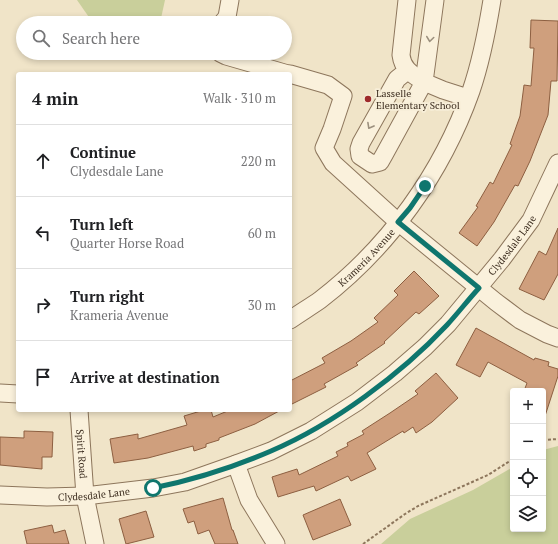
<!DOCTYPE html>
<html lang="en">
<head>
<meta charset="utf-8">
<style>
  body { margin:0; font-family:"PT Serif",serif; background:#f6f6f6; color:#202124 }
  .controls { position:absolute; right:12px; bottom:12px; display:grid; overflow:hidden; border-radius:4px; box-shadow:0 2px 6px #0003 }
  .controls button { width:36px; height:36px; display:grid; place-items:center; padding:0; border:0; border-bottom:1px solid #e0e0e0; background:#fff; color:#202124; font:20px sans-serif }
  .stop { position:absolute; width:12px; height:12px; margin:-9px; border:3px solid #0f766e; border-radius:50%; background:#fff }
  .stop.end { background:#0f766e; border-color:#fff; box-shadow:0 1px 4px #0008 }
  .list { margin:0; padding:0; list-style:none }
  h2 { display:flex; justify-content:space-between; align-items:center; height:52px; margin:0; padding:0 16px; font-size:17px }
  h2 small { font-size:13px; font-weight:400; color:#757577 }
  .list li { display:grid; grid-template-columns:26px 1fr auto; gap:12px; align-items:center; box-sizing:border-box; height:72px; padding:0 16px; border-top:1px solid #e0e0e0 }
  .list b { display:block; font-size:15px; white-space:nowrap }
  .list p { margin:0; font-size:13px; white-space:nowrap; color:#757577 }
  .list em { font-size:13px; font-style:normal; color:#757577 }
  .icon { flex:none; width:22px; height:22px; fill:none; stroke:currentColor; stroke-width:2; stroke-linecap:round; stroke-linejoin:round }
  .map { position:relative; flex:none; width:558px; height:544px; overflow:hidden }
  .search { position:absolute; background:#fff; box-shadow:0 2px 6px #0003; left:16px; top:16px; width:276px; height:44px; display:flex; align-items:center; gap:10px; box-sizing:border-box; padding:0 14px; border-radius:22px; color:#757577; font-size:15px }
  .panel { position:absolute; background:#fff; box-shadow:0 2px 6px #0003; left:16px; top:72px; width:276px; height:340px; border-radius:4px }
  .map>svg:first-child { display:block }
</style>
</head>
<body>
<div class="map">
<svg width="558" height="544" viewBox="0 0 558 544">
  <rect width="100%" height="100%" fill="#f0e4c8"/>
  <g fill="#c9cf9b">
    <path d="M 77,0 L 165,0 L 160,23 L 93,23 Z"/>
    <path d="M 558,446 L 558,544 L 381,544 L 410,519 L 473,490 L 513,467 L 513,529 L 543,529 L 543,450 Z"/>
  </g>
  <g fill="#cf9f7d" stroke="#8d5f41">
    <path d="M 531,20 L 558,21 L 557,81 L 551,81 L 548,115 L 530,161 L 518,186 L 515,185 L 494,222 L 477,246 L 459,233 L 478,207 L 476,206 L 490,182 L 493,184 L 512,145 L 510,144 L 520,116 L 524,85 L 531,86 L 534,48 L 530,48 Z"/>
    <path d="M 558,228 L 558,274 L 544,300 L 519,289 L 539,251 L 546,255 Z"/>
    <path d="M 414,271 L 439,296 L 419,314 L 416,312 L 384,342 L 385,343 L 356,363 L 358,365 L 324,384 L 326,387 L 290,405 L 290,381 L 325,363 L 322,358 L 351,341 L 378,322 L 374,318 L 398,295 L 394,291 Z"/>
    <path d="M 476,328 L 534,360 L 535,358 L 549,362 L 548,366 L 558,369 L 558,376 L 545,416 L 543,416 L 543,391 L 524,391 L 527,383 L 488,362 L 480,377 L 456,365 Z"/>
    <path d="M 436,373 L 458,398 L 432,422 L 416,433 L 413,427 L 404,433 L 403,431 L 367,453 L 376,469 L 351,481 L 348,476 L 316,491 L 314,486 L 278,497 L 272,477 L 297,469 L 299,475 L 338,456 L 336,452 L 348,446 L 347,443 L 364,434 L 362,431 L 390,413 L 418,394 L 415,391 Z"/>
    <path d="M 204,410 L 211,410 L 213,417 L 230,410 L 281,410 L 255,424 L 219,438 L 219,440 L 206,444 L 206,447 L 194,451 L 193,446 L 148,458 L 114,463 L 110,439 L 138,434 L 138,439 L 187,425 L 184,416 Z"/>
    <path d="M 24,431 L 53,432 L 52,457 L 42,457 L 42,469 L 0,465 L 0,437 L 24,438 Z"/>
    <path d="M 223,498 L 232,530 L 233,530 L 238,544 L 215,544 L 209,530 L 198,534 L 194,521 L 188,523 L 183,509 Z"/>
    <path d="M 340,499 L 351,525 L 313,540 L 303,515 Z"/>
    <path d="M 146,511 L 154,537 L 126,544 L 119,519 Z"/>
    <path d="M 52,525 L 54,533 L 65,530 L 69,544 L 27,544 L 24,531 Z"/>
  </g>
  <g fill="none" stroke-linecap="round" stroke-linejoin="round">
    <defs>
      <g id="minor">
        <path d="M 435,0 L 424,82 L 443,90 L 468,98"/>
        <path d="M 222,23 L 227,17 L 230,0"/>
        <path d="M 220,53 L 226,56 L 288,74"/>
        <path d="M 407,71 L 397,79 L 361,143 L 359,149 L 360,156 L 372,164 L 380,162 L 384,155 L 424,82 C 412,74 403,70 401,55 L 407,0"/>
        <path d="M 290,74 L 328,85 L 343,96 L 332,129 L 324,148 L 333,163 L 398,222 L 496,302 L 520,320 L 547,334 L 558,338"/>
        <path id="s1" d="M 290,320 C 300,313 310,307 320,300 C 389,247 442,173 471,91 C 481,62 487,31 492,0"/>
        <path d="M 0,393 L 18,394"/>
        <path id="s2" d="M 79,410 L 85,496 L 95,544"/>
        <path d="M 236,464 L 249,500 L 276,544"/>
        <path id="s3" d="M 0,495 L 47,497 L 85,496 L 153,488 L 185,482 L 236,464 L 271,451 L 311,431 L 357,402 L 395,373 L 425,347 L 448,324 L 502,259 L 531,220 L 558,163"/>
      </g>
    </defs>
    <use href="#minor" stroke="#8d765c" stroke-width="19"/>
    <g stroke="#8d765c" stroke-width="2" stroke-dasharray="3 2" stroke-linecap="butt">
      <path d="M 543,440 L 558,439"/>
      <path d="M 363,544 L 405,514 L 418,506 L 488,475 L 513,459"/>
    </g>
    <use href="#minor" stroke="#faf1dc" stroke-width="17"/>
  </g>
  <defs><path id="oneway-chevron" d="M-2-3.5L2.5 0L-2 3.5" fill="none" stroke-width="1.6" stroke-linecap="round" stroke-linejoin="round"/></defs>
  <g stroke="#9c907e">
    <use href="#oneway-chevron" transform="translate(430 39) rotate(98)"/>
    <use href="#oneway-chevron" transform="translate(370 126) rotate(119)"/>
  </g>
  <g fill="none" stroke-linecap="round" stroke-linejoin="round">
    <path stroke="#0f766e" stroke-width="5" d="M 153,488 C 193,480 234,467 271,451 C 334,424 401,374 447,325 C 458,313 468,300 479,288 L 398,222 L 410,208 L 425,186"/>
  </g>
  <circle fill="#9e2a2b" stroke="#f7eed8" stroke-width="1.5" cx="368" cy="99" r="4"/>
  <g text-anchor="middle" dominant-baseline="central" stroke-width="3.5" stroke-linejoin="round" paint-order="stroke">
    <g font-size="10" fill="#3d2e20" stroke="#f7eed8" text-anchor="start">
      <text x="376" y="93">Lasselle<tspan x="376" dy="12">Elementary School</tspan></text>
    </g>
    <g font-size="10" fill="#3d2e20" stroke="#f7eed8">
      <text stroke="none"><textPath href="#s3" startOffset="598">Clydesdale Lane</textPath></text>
      <text stroke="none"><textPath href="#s1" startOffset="99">Krameria Avenue</textPath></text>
      <text stroke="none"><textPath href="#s2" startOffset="44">Spirit Road</textPath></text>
      <text stroke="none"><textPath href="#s3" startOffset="94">Clydesdale Lane</textPath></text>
    </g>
  </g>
</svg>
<div class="controls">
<button>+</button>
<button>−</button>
<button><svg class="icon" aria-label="locate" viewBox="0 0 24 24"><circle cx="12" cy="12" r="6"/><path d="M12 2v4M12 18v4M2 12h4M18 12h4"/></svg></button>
<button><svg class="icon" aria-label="layers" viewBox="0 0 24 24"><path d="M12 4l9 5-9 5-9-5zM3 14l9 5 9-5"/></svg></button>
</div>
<div class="stop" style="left:153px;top:488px"></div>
<div class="stop end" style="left:425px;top:186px"></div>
<div class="search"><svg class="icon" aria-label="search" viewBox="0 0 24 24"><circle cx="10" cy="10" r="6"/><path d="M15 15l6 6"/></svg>Search here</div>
<section class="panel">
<h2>4 min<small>Walk · 310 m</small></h2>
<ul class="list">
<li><svg class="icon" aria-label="ahead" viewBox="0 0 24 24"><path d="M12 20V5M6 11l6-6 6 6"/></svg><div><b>Continue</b><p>Clydesdale Lane</p></div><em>220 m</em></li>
<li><svg class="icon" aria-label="left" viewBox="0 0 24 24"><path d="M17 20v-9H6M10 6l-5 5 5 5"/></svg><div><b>Turn left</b><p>Quarter Horse Road</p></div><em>60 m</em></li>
<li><svg class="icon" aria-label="right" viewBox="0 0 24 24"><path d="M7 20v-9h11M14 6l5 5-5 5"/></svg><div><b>Turn right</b><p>Krameria Avenue</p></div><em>30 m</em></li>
<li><svg class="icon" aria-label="arrive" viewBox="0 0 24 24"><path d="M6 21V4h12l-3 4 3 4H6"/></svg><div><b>Arrive at destination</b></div></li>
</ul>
</section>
</div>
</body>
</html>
